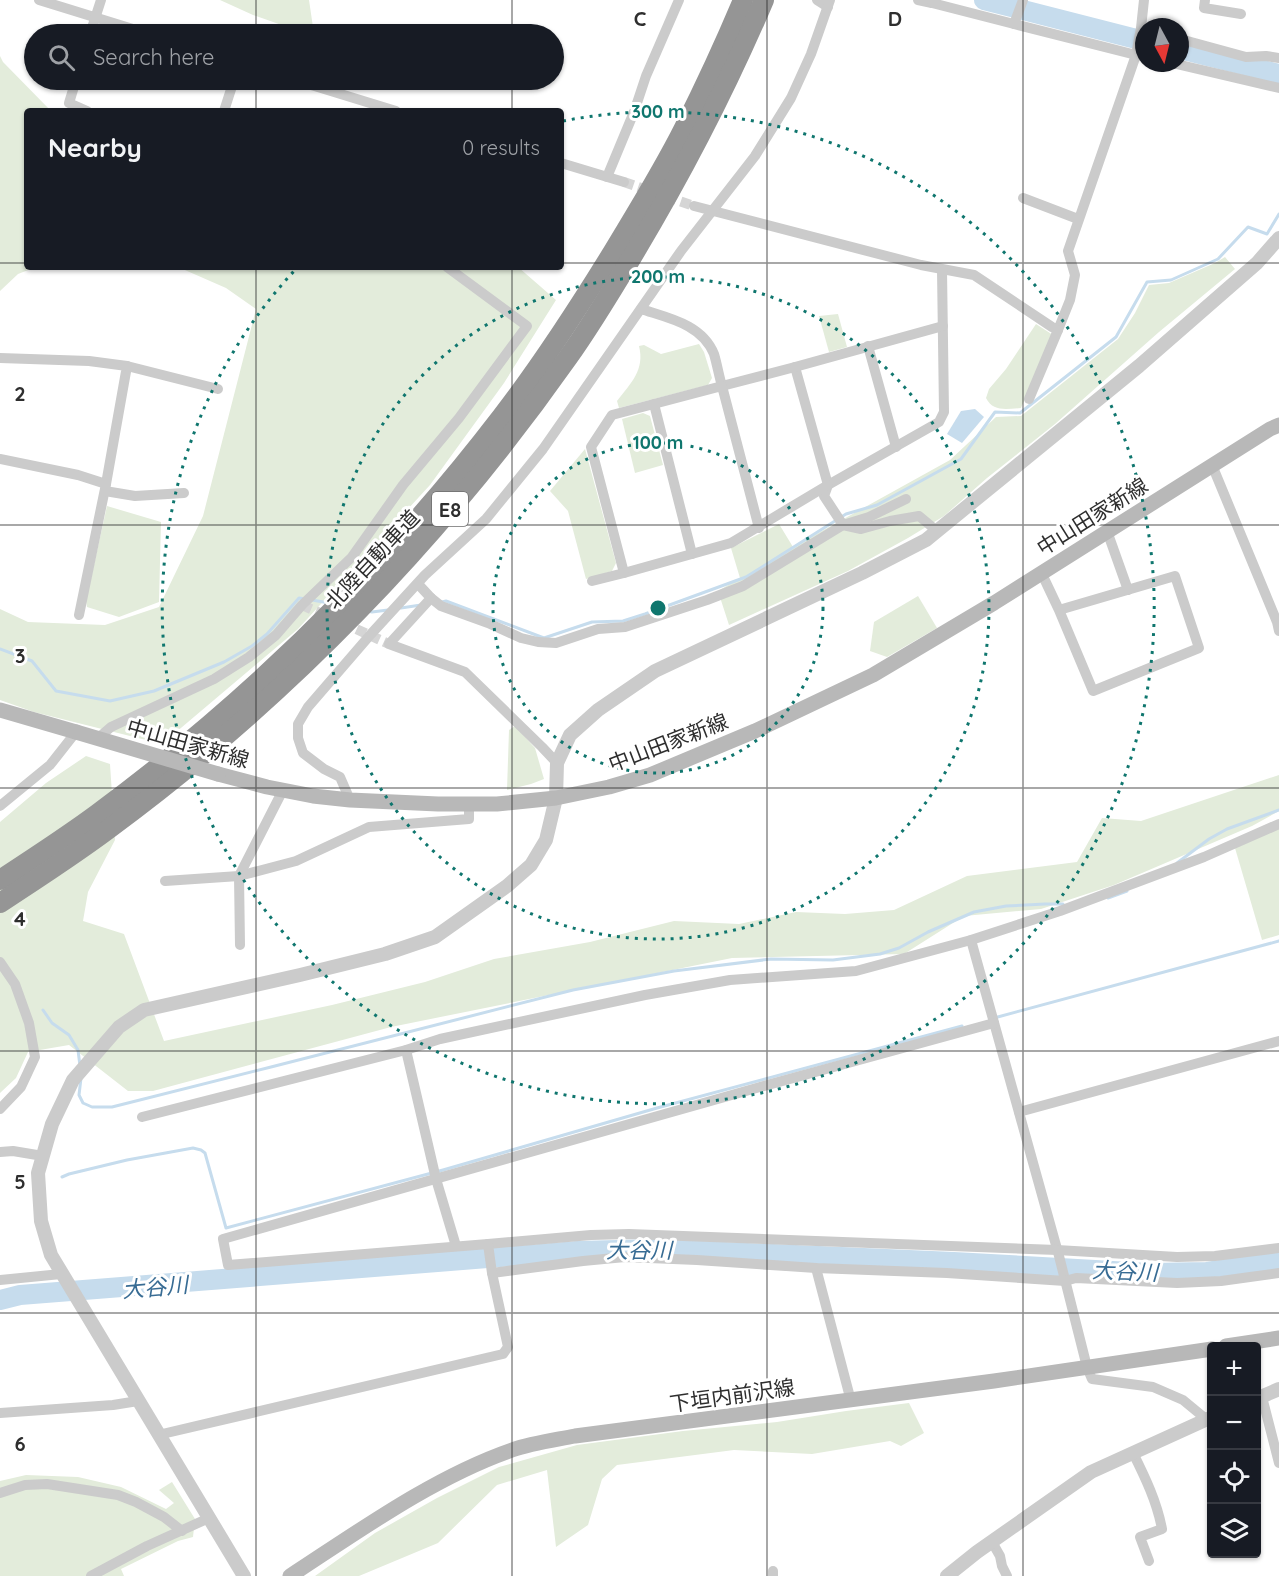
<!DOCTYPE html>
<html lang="en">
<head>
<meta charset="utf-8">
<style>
  body { margin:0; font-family:Quicksand,"Noto Sans JP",sans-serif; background:#242831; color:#f1f3f6 }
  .controls { position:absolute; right:18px; bottom:18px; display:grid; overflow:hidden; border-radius:6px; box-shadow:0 2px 4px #0004 }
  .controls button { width:54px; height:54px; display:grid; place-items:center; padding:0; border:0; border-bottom:2px solid #363941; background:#171b24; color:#f1f3f6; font:30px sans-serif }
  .compass { position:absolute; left:1135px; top:18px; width:54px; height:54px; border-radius:50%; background:#171b24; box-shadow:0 2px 4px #0004; rotate:173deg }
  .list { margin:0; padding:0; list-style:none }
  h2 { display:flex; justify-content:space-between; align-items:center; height:78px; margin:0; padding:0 24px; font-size:26px }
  h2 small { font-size:20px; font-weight:400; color:#9ea1a6 }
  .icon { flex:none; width:33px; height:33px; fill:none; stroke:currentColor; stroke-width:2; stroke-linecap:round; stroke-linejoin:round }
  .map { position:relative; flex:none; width:1279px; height:1576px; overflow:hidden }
  .search { position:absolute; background:#171b24; box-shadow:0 2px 4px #0004; left:24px; top:24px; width:540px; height:66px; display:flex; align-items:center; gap:15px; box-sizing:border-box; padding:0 21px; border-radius:33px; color:#9ea1a6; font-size:22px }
  .panel { position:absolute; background:#171b24; box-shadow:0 2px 4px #0004; left:24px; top:108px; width:540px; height:162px; border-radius:6px }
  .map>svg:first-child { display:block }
</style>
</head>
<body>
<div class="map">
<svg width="1279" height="1576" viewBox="0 0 1279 1576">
  <rect width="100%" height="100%" fill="#fff"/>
  <g fill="#e3ecdb">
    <path d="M 220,0 L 309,0 L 314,34 L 307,34 L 253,15 Z"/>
    <path d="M 0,56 L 3,62 L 51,111 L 27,111 L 27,267 L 36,267 L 18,274 L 0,291 Z"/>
    <path d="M 1225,257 L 1235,269 L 1159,332 L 1055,424 L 987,478 L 944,516 L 908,538 L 848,571 L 729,625 L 718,591 L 740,578 L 731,548 L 779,524 L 793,547 L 950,460 L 996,417 L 1021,416 L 1118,339 L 1135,313 L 1149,285 L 1169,283 L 1215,263 Z"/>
    <path d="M 178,267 L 518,267 L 556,300 L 504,383 L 430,485 L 298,629 L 162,744 L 34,712 L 0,700 L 0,609 L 28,622 L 105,625 L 159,607 L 203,516 L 256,309 L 226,288 Z"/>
    <path d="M 838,314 L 847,347 L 829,352 L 819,316 Z"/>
    <path d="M 1036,324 L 1053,335 L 1021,408 C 1006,409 993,412 986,398 L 989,389 L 1006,369 Z"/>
    <path d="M 699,344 L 704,352 L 712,378 L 708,385 L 619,408 L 617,401 C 631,383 645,370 639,346 L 644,345 L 661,354 Z"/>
    <path d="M 643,413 L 650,416 L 663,465 L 635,473 L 622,419 Z"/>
    <path d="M 585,449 L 616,563 L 612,571 L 586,579 L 568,511 L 550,491 Z"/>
    <path d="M 107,506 L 161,522 L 159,602 L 119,617 L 87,607 L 86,601 Z"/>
    <path d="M 918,596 L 937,628 L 887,657 L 870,651 L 874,622 Z"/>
    <path d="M 515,726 L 535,748 L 544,779 L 531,784 L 507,790 L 509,730 Z"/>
    <path d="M 86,756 L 110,764 L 115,840 L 88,892 L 83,921 L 124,934 L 164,1041 L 332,1005 L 425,982 L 494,959 L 590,942 L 674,921 L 739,924 L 796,912 L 845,914 L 894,910 L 967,876 L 1077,862 L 1102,818 L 1141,821 L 1279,775 L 1279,811 L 1252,826 L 1114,885 L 1041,909 L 964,916 L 904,954 L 732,958 L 391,1027 L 153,1091 L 128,1091 L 69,1045 L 28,1052 L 16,1078 L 0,1093 L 0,822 L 46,783 Z"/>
    <path d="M 1279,828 L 1279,935 L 1262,940 L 1235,848 Z"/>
    <path d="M 909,1403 L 924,1433 L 901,1446 L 890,1441 L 812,1454 L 734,1450 L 617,1465 L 602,1479 L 588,1525 L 556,1547 L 547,1470 L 497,1485 L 438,1543 L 359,1576 L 315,1576 L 375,1533 L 437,1498 L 499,1467 L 577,1445 L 683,1431 L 777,1422 L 846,1411 Z"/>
    <path d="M 26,1475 L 78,1477 L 121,1487 L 166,1509 L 174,1503 L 159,1490 L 172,1482 L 195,1519 L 193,1537 L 178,1541 L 121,1569 L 124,1576 L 0,1576 L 0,1481 Z"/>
  </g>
  <path fill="#c6dced" d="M 975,409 L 984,417 L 962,443 L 947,434 L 961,411 Z"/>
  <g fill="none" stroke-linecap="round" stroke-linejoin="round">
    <g stroke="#c6dced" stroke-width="3">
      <path d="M 312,600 L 329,603"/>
      <path d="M 442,602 L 446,601 L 544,638 L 592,622 L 623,621 L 645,614 L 746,577 L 846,514 L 877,505 L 961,459 L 995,412 L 1020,413 L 1116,337 L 1147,282 L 1171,280 L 1218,259 L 1248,227 L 1267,234 L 1279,214"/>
      <path d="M 401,608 L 421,605"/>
      <path d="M 368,611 L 372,612 L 388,610"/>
      <path d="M 0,649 L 32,661 L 56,691 L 110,701 L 154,691 L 224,662 L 252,646 L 267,634 L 299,598 L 306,599"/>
      <path d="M 1177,863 L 1209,839 L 1227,829 L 1279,810"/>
      <path d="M 1108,898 L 1127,891"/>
      <path d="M 43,1010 L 52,1023 L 69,1035 L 78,1050 L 80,1066"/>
      <path d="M 994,1018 L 1279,941"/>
      <path d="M 81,1078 L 79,1095 L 83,1103 L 92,1107 L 112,1107 L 271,1067 L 573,990 L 674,971 L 771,959 L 833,960 L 880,954 L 899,948 L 928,932 L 974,912 L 1006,906 L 1045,904 L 1063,904"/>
      <path d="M 62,1177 L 69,1174 L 127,1160 L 193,1148 L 201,1150 L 205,1153 L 226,1228 L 443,1170 L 657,1108 L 962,1026"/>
    </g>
    <g stroke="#c6dced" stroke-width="20">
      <path d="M 984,0 L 1144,41"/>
      <path d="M 1180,49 L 1279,74"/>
      <path d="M 0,1300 L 20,1295 L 577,1251 L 657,1249 L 954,1262 L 1148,1273 L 1207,1272 L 1279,1261"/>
    </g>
    <g stroke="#d5d5d5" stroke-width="10" stroke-dasharray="10 5" stroke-linecap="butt">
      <path d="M 624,182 L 694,206"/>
      <path d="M 302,605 L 329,617"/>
      <path d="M 343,623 L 389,644"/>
    </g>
    <g stroke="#cbcbcb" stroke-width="10">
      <path d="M 39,0 L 149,34"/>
      <path d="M 817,0 L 828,7"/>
      <path d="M 918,0 L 932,3 L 933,0"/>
      <path d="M 1023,0 L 1014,24 L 1144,57"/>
      <path d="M 1205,0 L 1204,8 L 1241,14"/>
      <path d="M 932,3 L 1014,24"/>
      <path d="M 90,34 L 101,0"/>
      <path d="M 1180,39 L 1246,57 L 1266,56 L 1279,58"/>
      <path d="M 1172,63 L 1279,88"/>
      <path d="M 76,80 L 69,103 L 87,111"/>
      <path d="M 295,80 L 396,111"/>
      <path d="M 224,111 L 234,80"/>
      <path d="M 561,163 L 624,182"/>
      <path d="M 607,177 L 634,112 L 646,76 L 679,0"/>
      <path d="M 1023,198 L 1078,219"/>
      <path d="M 694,206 L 921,265 L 974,275 L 1052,327 L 1058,330 L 1070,300 L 1075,275 L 1068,251 L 1136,55 L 1141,28 L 1144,0"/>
      <path d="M 641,309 C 668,318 702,324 714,354 C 717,364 719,376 722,386 L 795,367 L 828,485 L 939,422 L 944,412 L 942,270"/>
      <path d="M 868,346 L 896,447"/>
      <path d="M 0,358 L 89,361 L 127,366 L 106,484 L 79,615"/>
      <path d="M 127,366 L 218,389"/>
      <path d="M 795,367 L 943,326"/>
      <path d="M 1029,399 L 1058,330"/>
      <path d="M 654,404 L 692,554"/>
      <path d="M 0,459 L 78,475 L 106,484"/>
      <path d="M 1212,465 L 1277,622 L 1279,631"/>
      <path d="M 828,485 L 824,496 L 843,525 L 861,529 L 890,521 L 919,516 L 937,531"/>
      <path d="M 105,491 L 135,496 L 184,493"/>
      <path d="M 759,528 L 722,386 L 612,415 L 591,447 L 624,573 L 731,543 L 828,485"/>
      <path d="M 1107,531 L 1128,590"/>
      <path d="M 1041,572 L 1059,610 L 1093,691 L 1199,648 L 1175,576 L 1059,610"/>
      <path d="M 592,581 L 624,573"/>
      <path d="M 418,584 L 431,598 L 389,644 L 465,672 L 542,747 L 557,763"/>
      <path d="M 431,598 L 441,606 L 488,623 L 521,638 L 538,642 L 556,643 L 598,629 L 625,627 L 707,600 L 743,586 L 843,525 L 869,517 L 906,499"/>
      <path d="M 97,739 L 111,727 L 214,679 L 249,657 L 276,635 L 302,605 L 352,557 L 403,485 L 459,418 L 527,326 L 447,267"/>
      <path d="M 350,800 L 340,777 L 324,769 L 303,753 L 298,738 L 298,724 L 308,707 L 371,634 L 425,575 L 486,519 L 543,449 L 681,251 L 755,156 L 791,98 L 811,54 L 830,0"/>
      <path d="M 0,806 L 50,765 L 76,732"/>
      <path d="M 165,881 L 239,876 L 296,861 L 369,827 L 469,819 L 469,804"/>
      <path d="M 971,940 L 1059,1256 L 1087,1367 L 1092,1379 L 1153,1387 L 1183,1400 L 1206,1419"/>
      <path d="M 240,945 L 239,876 L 283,790"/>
      <path d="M 0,962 L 15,984 L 29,1023 L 35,1057 L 21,1087 L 0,1109"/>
      <path d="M 406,1050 L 436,1179 L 456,1246"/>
      <path d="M 1019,1112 L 1279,1041"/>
      <path d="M 142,1117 L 406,1050 L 440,1039 L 645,995 L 730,980 L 856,971 L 971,940 L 1060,911 L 1204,857 L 1279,824"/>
      <path d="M 0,1152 L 13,1151 L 43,1156"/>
      <path d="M 488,1244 L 591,1235 L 629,1234 L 1057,1250 L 1177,1257 L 1215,1256 L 1279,1248"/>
      <path d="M 816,1268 L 851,1401"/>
      <path d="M 492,1273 L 583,1261 L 625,1257 L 697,1260 L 816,1268 L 947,1273 L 1065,1281 L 1076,1278 L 1177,1283 L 1221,1281 L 1279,1273"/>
      <path d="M 0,1280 L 61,1274"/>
      <path d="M 1262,1397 L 1279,1463"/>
      <path d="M 0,1413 L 113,1405 L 138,1401"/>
      <path d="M 158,1435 L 503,1354 L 508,1347 L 492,1273 L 488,1244 L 228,1265 L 223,1239 L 760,1087 L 994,1023"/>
      <path d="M 1133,1453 C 1145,1477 1157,1502 1162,1529 L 1140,1537 L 1149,1561"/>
      <path d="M 0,1493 L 25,1485 L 47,1484 L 118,1495 L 136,1502 L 164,1517 L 182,1531"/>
      <path d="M 992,1542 L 1000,1556 L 1002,1566 L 1007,1576"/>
      <path d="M 91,1576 L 147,1546 L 209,1518"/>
      <path d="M 773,1576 L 773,1571"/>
    </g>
    <g stroke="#cbcbcb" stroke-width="14">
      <path d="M 1256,1399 L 1279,1389"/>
      <path d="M 244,1576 L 51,1255 L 41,1221 L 38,1173 L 52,1124 L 73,1080 L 119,1027 L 144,1010 L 300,975 L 385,954 L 435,937 L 507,886 L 531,865 L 546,840 L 556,798 L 557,763 L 570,735 L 598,710 L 655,671 L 862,573 L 926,540 L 1139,366 L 1257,263 L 1279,238"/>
      <path d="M 947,1576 L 977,1552 L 1091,1472 L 1212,1417"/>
    </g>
    <g stroke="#b8b8b8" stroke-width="15">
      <path d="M 0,710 L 76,732"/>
      <path d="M 218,774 L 267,787 L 313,796 L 350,800 L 438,804 L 497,804 L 556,798 L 609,787 L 650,775 L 755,731 L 873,675 L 994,603 L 1270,429 L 1279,425"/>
      <path d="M 1226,1346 L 1279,1338"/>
      <path d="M 290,1576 C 359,1531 434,1477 512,1450 C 532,1443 555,1440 575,1436 L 994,1381 L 1212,1349"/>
    </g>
    <g stroke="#959595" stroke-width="20">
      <path d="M 0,880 C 33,858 66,837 97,814 C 250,701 387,566 502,416 C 543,363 579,307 614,250 C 638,210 663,170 684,128 C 705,86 725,43 743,0"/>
      <path d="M 0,903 C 37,879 74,855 110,828 C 286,698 441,538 567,359 C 590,327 611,292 632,257 C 682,174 726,89 764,0"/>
    </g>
    <path stroke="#b8b8b8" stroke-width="15" d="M 76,732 L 218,774"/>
  </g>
  <path fill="none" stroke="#2e2e2e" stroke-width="1.5" stroke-opacity="0.55" d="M 256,0 L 256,34M 512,0 L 512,34M 767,0 L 767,1576M 1023,0 L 1023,1576M 256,80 L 256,111M 512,80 L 512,111M 0,263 L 27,263M 561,263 L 1279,263M 256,267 L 256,1576M 512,267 L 512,1576M 0,525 L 1279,525M 0,788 L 1279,788M 0,1051 L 1279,1051M 0,1313 L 1279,1313"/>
  <g fill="none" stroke="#0f766e" stroke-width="3" stroke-dasharray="3 6">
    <circle cx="658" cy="608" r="165"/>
    <circle cx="658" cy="608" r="331"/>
    <path d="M563 121A496 496 0 1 1 295 270"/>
  </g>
  <g text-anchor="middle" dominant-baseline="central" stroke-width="6" stroke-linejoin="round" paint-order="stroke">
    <rect fill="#fff" stroke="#6d6d6d" stroke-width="1.5" x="432" y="492" width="36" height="34" rx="4.5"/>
    <g font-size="20" font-weight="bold" fill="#2e2e2e">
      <text x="450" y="509">E8</text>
    </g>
    <g font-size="21" fill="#2e2e2e" stroke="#fff">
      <text transform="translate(1092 516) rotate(-32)">中山田家新線</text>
      <text transform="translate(372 559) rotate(-47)">北陸自動車道</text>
      <text transform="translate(668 742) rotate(-21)">中山田家新線</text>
      <text transform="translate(188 743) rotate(16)">中山田家新線</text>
      <text transform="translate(732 1395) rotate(-8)">下垣内前沢線</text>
    </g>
    <g font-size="22" font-style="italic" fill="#386c94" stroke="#fff">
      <text x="639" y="1250">大谷川</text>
      <text transform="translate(1125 1271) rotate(2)">大谷川</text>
      <text transform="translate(155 1287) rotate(-5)">大谷川</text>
    </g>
  </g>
  <g font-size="20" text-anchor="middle" font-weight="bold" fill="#2e2e2e" stroke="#fff" stroke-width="6" stroke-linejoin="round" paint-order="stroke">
    <text x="640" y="26">C</text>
    <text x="895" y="26">D</text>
    <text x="20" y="401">2</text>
    <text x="20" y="663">3</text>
    <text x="20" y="926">4</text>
    <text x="20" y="1189">5</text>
    <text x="20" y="1451">6</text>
  </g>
  <circle cx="658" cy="608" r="9" fill="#0f766e" stroke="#fff" stroke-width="3"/>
  <g font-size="18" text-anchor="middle" font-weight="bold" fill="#0f766e" stroke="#fff" stroke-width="6" stroke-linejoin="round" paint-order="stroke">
    <text x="658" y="118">300 m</text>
    <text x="658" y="283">200 m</text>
    <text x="658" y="449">100 m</text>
  </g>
</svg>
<div class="controls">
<button>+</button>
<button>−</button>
<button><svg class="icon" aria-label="locate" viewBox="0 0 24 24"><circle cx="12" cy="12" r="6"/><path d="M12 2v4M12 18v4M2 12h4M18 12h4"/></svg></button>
<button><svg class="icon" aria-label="layers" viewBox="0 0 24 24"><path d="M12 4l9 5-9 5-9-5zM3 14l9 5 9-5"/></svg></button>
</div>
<svg class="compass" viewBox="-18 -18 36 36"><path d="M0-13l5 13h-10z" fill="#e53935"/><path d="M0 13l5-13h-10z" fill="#9ea1a6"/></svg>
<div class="search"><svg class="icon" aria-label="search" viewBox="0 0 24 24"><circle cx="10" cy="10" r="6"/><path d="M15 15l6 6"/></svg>Search here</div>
<section class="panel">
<h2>Nearby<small>0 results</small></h2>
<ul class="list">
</ul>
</section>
</div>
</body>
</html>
